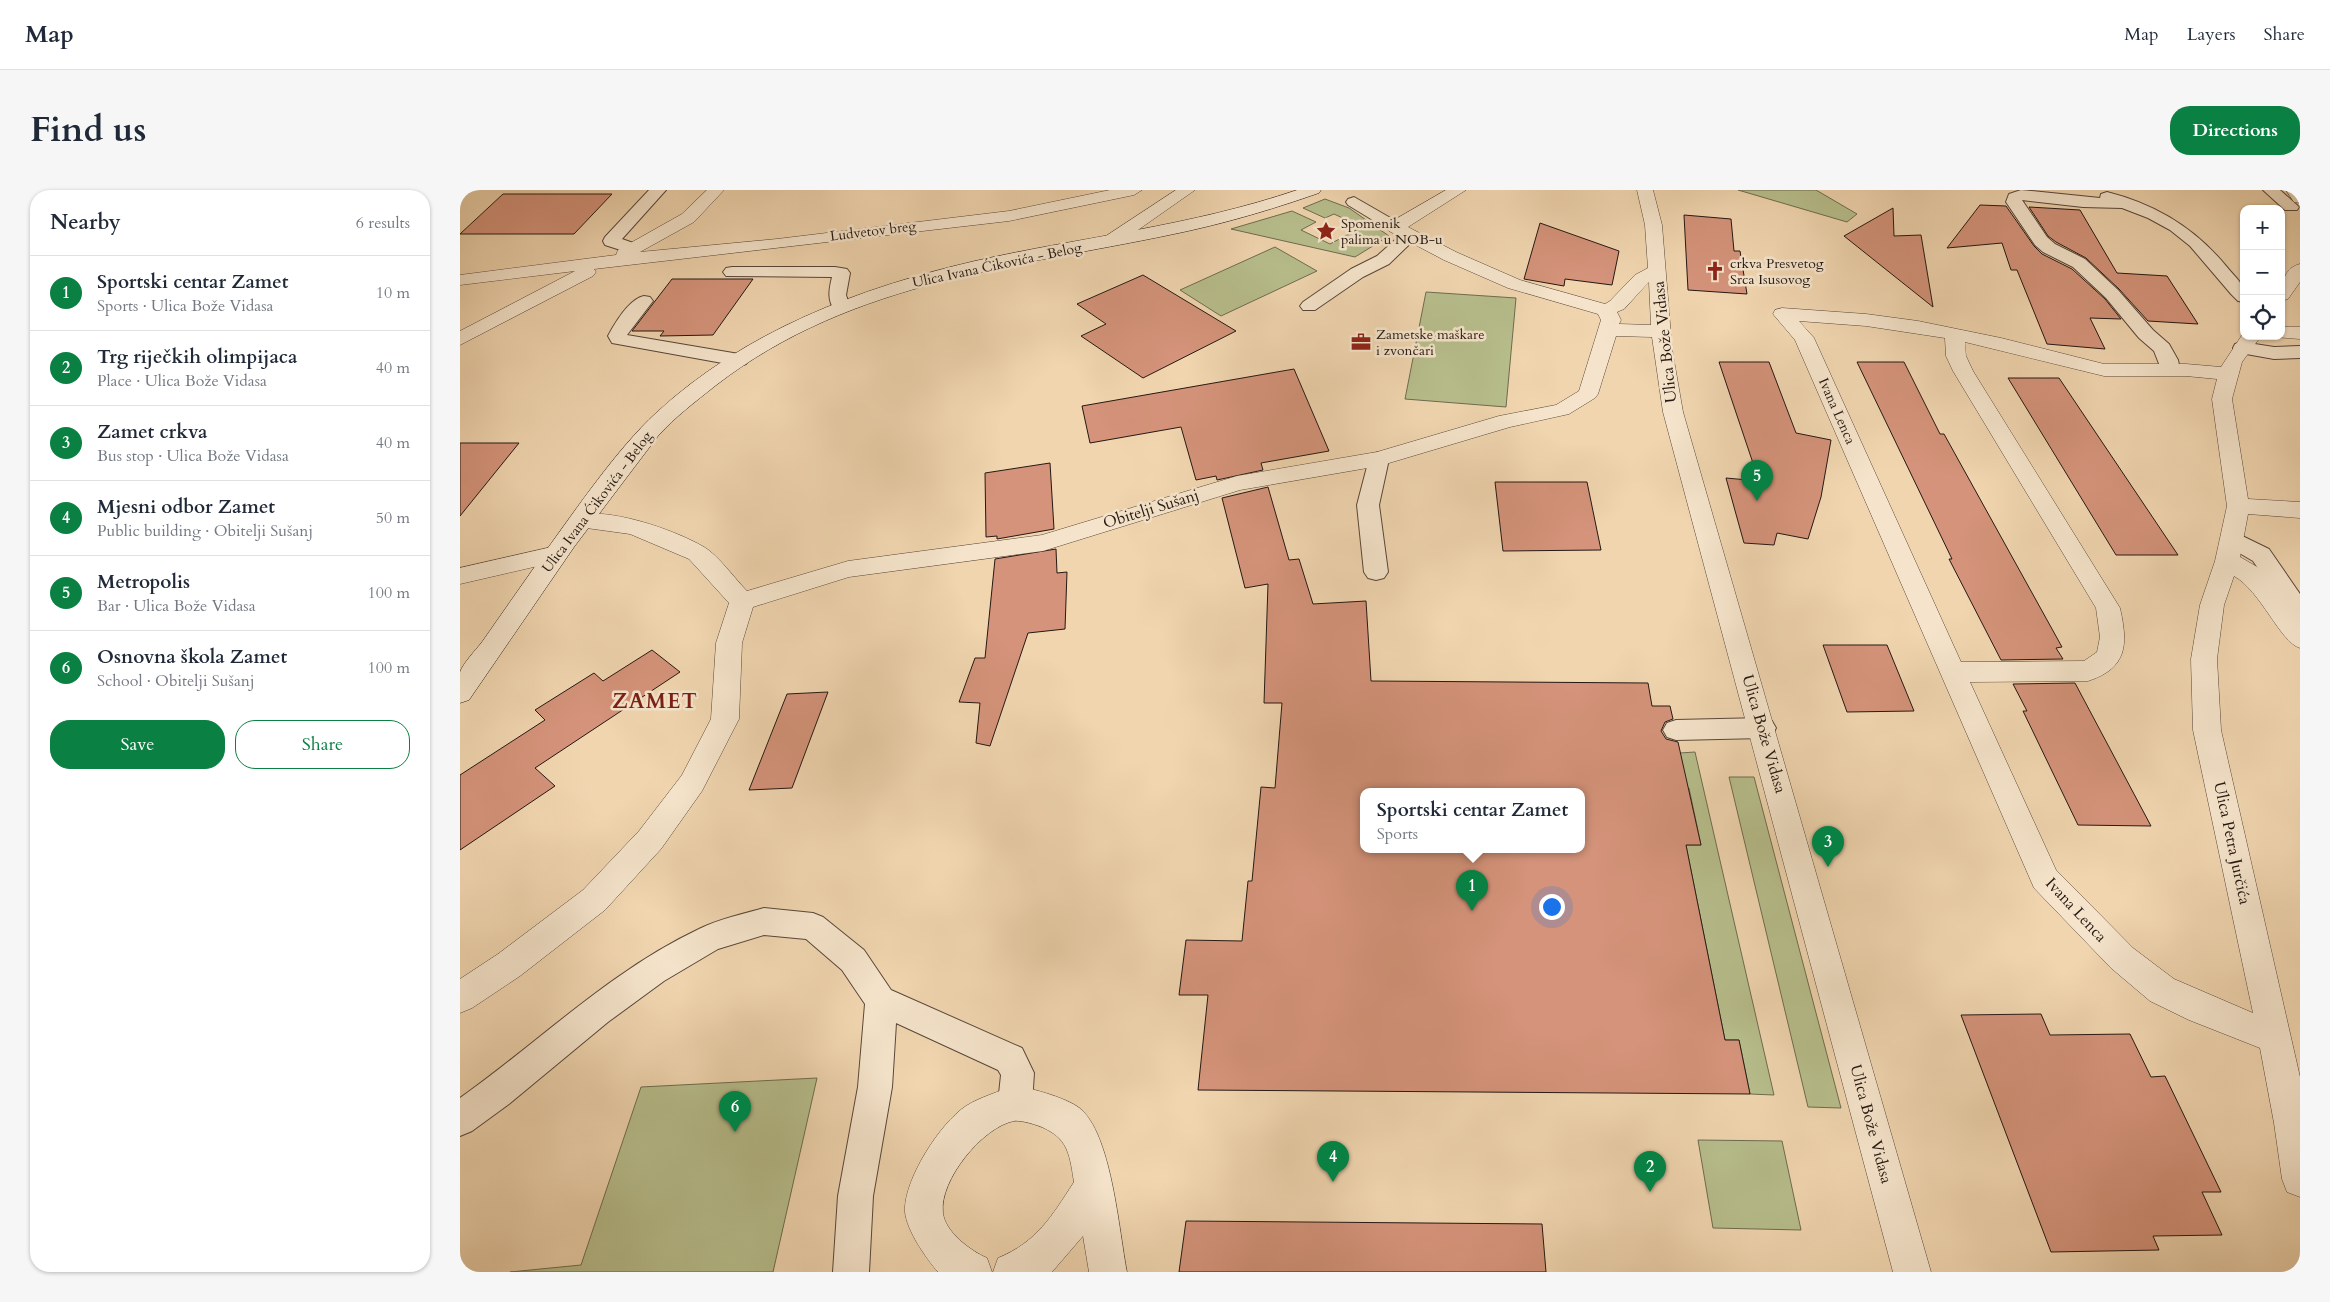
<!DOCTYPE html>
<html lang="en">
<head>
<meta charset="utf-8">
<style>
  body { margin:0; font-family:Cardo,serif; background:#f6f6f7; color:#1f2937 }
  .controls { position:absolute; right:15px; top:15px; display:grid; overflow:hidden; border-radius:10px; box-shadow:0 1px 4px #0004 }
  .controls button { width:45px; height:45px; display:grid; place-items:center; padding:0; border:0; border-bottom:1px solid #e0e1e3; background:#fff; color:#1f2937; font:25px sans-serif }
  .you { position:absolute; left:1091px; top:716px; width:18px; height:18px; margin:-12px; border:4px solid #fff; border-radius:50%; background:#1a73e8; box-shadow:0 0 0 8px #1a73e833 }
  .badge { display:grid; place-items:center; width:32px; height:32px; border-radius:50%; background:#0b8043; color:#fff; font-size:16px; font-weight:700 }
  .pin { position:absolute; translate:-50% -41px; filter:drop-shadow(0 1px 2px #0008) }
  .pin::after { content:''; position:absolute; top:26px; width:18px; height:15px; background:inherit; clip-path:polygon(0 0,100% 0,50% 100%) }
  .popup { position:absolute; left:900px; top:598px; width:225px; height:65px; box-sizing:border-box; display:grid; place-content:center; border-radius:10px; background:#fff; filter:drop-shadow(0 1px 4px #0005); font-size:16px; white-space:nowrap; color:#747a83 }
  .popup b { font-size:19px; color:#1f2937 }
  .popup::after { content:''; position:absolute; left:50%; top:100%; margin-left:-10px; border:10px solid transparent; border-top-color:#fff }
  .list { margin:0; padding:0; list-style:none }
  h2 { display:flex; justify-content:space-between; align-items:center; height:65px; margin:0; padding:0 20px; font-size:21px }
  h2 small { font-size:16px; font-weight:400; color:#747a83 }
  .list li { display:grid; grid-template-columns:32px 1fr auto; gap:15px; align-items:center; box-sizing:border-box; height:75px; padding:0 20px; border-top:1px solid #e0e1e3 }
  .list b { display:block; font-size:19px; white-space:nowrap }
  .list p { margin:0; font-size:16px; white-space:nowrap; color:#747a83 }
  .list em { font-size:16px; font-style:normal; color:#747a83 }
  .actions { display:flex; gap:10px; padding:15px 20px }
  .actions a { flex:1; padding:11px 0; border:1px solid #0b8043; border-radius:20px; text-align:center; font-size:18px; color:#0b8043 }
  .actions .main { background:#0b8043; color:#fff }
  .icon { flex:none; width:28px; height:28px; fill:none; stroke:currentColor; stroke-width:2; stroke-linecap:round; stroke-linejoin:round }
  .map { position:relative; flex:none; width:1840px; height:1082px; overflow:hidden; border-radius:20px }
  header { display:flex; align-items:center; gap:30px; box-sizing:border-box; height:70px; padding:0 25px; background:#fff; border-bottom:1px solid #e0e1e3 }
  header strong { font-size:24px }
  nav { display:flex; gap:28px; margin-inline-start:auto; font-size:18px }
  .intro { display:flex; align-items:center; justify-content:space-between; box-sizing:border-box; height:120px; padding:0 30px }
  h1 { margin:0; font-size:35px }
  .button { padding:12px 22px; border-radius:20px; background:#0b8043; color:#fff; font-size:18px; font-weight:700 }
  main { display:flex; gap:30px; padding:0 30px }
  aside { flex:1; background:#fff; border-radius:20px; box-shadow:0 1px 4px #0004 }
  .map>svg:first-child { display:block }
</style>
</head>
<body>
<header>
<strong>Map</strong>
<nav><a>Map</a><a>Layers</a><a>Share</a></nav>
</header>
<div class="intro"><h1>Find us</h1><a class="button">Directions</a></div>
<main>
<aside>
<h2>Nearby<small>6 results</small></h2>
<ul class="list">
<li><span class="badge">1</span><div><b>Sportski centar Zamet</b><p>Sports · Ulica Bože Vidasa</p></div><em>10 m</em></li>
<li><span class="badge">2</span><div><b>Trg riječkih olimpijaca</b><p>Place · Ulica Bože Vidasa</p></div><em>40 m</em></li>
<li><span class="badge">3</span><div><b>Zamet crkva</b><p>Bus stop · Ulica Bože Vidasa</p></div><em>40 m</em></li>
<li><span class="badge">4</span><div><b>Mjesni odbor Zamet</b><p>Public building · Obitelji Sušanj</p></div><em>50 m</em></li>
<li><span class="badge">5</span><div><b>Metropolis</b><p>Bar · Ulica Bože Vidasa</p></div><em>100 m</em></li>
<li><span class="badge">6</span><div><b>Osnovna škola Zamet</b><p>School · Obitelji Sušanj</p></div><em>100 m</em></li>
</ul>
<div class="actions"><a class="main">Save</a><a>Share</a></div>
</aside>
<div class="map">
<svg width="1840" height="1082" viewBox="0 0 1840 1082">
  <rect width="100%" height="100%" fill="#f0d5af"/>
  <filter id="stains"><feTurbulence type="fractalNoise" baseFrequency=".004" numOctaves="4"/><feColorMatrix values="0 0 0 0 .2 0 0 0 0 .09 0 0 0 0 .02 0 0 0 .5 -.17"/></filter>
  <radialGradient id="worn" r=".72"><stop offset=".6" stop-color="#630" stop-opacity="0"/><stop offset="1" stop-color="#630" stop-opacity=".3"/></radialGradient>
  <g fill="#b7be8c" stroke="#6e6b50">
    <path d="M 1278,0 L 1356,0 L 1397,24 L 1387,32 Z"/>
    <path d="M 865,9 L 889,18 L 929,46 L 895,67 L 771,39 L 832,21 L 856,32 L 841,40 L 870,54 L 902,37 L 874,24 L 865,28 L 843,18 Z"/>
    <path d="M 815,57 L 857,81 L 761,126 L 720,100 Z"/>
    <path d="M 966,102 L 1056,108 L 1046,217 L 945,209 Z"/>
    <path d="M 1235,562 L 1314,905 L 1290,904 L 1279,850 L 1265,850 L 1226,655 L 1241,655 L 1229,598 L 1207,598 L 1220,563 Z"/>
    <path d="M 1269,587 L 1294,587 L 1381,918 L 1348,917 Z"/>
    <path d="M 357,888 L 313,1082 L 50,1082 L 121,1075 L 181,897 Z"/>
    <path d="M 1238,950 L 1322,951 L 1341,1040 L 1253,1038 Z"/>
  </g>
  <g fill="#d4937a" stroke="#251813" fill-rule="evenodd">
    <path d="M 43,4 L 152,4 L 114,44 L 0,44 Z"/>
    <path d="M 1520,15 L 1546,16 L 1574,56 L 1582,64 L 1612,79 L 1645,109 L 1661,129 L 1630,128 L 1645,159 L 1587,154 L 1557,80 L 1551,80 L 1542,53 L 1487,58 Z"/>
    <path d="M 1569,17 L 1620,20 L 1657,83 L 1707,86 L 1738,134 L 1688,131 L 1659,99 L 1626,68 L 1596,52 L 1588,46 Z"/>
    <path d="M 1433,18 L 1434,46 L 1461,45 L 1473,117 L 1384,46 Z"/>
    <path d="M 1224,25 L 1271,29 L 1274,61 L 1280,61 L 1287,104 L 1228,100 Z"/>
    <path d="M 1080,33 L 1159,61 L 1152,95 L 1105,89 L 1104,96 L 1064,89 Z"/>
    <path d="M 683,85 L 776,141 L 683,188 L 621,146 L 646,134 L 617,114 Z"/>
    <path d="M 212,89 L 293,89 L 253,145 L 200,146 L 204,141 L 172,141 Z"/>
    <path d="M 1259,172 L 1309,172 L 1336,243 L 1371,250 L 1361,307 L 1348,349 L 1317,343 L 1314,355 L 1284,353 L 1266,288 L 1299,291 Z"/>
    <path d="M 1397,172 L 1444,172 L 1480,244 L 1484,244 L 1602,457 L 1596,458 L 1603,469 L 1541,470 L 1489,369 L 1492,369 Z"/>
    <path d="M 834,179 L 869,261 L 801,273 L 803,280 L 757,290 L 756,286 L 736,290 L 721,237 L 630,253 L 622,216 Z"/>
    <path d="M 1548,188 L 1599,188 L 1718,365 L 1656,365 Z"/>
    <path d="M 0,253 L 59,253 L 0,326 Z"/>
    <path d="M 590,273 L 594,339 L 537,349 L 537,346 L 526,347 L 525,283 Z"/>
    <path d="M 1035,292 L 1127,292 L 1141,360 L 1043,361 Z"/>
    <path d="M 808,297 L 829,370 L 839,369 L 853,414 L 906,411 L 911,491 L 1188,493 L 1192,516 L 1210,516 L 1213,529 L 1205,532 L 1201,541 L 1206,549 L 1218,552 L 1241,655 L 1226,655 L 1265,850 L 1279,850 L 1290,904 L 738,900 L 748,805 L 719,805 L 726,750 L 782,751 L 788,691 L 792,691 L 801,597 L 815,598 L 822,513 L 804,513 L 808,394 L 785,398 L 762,308 ZM 903,602 L 1121,602 L 1121,660 L 903,660 Z"/>
    <path d="M 596,359 L 597,383 L 607,382 L 605,439 L 568,443 L 530,556 L 516,553 L 520,513 L 499,512 L 515,468 L 525,468 L 535,369 Z"/>
    <path d="M 1363,455 L 1427,455 L 1454,521 L 1387,522 Z"/>
    <path d="M 192,460 L 220,482 L 75,578 L 95,596 L 0,660 L 0,585 L 85,530 L 75,520 L 134,483 L 143,491 Z"/>
    <path d="M 1615,493 L 1691,636 L 1618,635 L 1563,521 L 1567,521 L 1553,494 Z"/>
    <path d="M 368,502 L 332,598 L 289,600 L 327,504 Z"/>
    <path d="M 1581,824 L 1590,845 L 1670,844 L 1691,887 L 1705,886 L 1761,1002 L 1742,1002 L 1762,1045 L 1693,1046 L 1699,1060 L 1591,1062 L 1501,825 Z"/>
    <path d="M 726,1031 L 1082,1034 L 1086,1082 L 719,1082 Z"/>
  </g>
  <g fill="none" stroke-linecap="round" stroke-linejoin="round">
    <defs>
      <g id="lane">
        <path d="M 189,0 L 206,0 L 162,49 L 179,55 L 181,59 L 179,63 L 173,64 L 145,55 L 143,51 L 145,47 Z"/>
        <path d="M 1561,0 L 1640,8 L 1641,4 L 1647,2 C 1695,14 1735,38 1766,76 C 1779,92 1784,91 1784,112 L 1778,111 L 1771,104 L 1730,56 L 1710,40 L 1688,28 L 1662,18 L 1623,17 L 1562,10 L 1587,47 L 1595,54 L 1625,69 L 1658,100 L 1693,140 L 1709,154 L 1718,170 L 1720,180 L 1717,184 L 1703,184 L 1694,161 L 1679,148 L 1646,108 L 1613,77 L 1583,62 L 1575,55 L 1546,12 L 1549,4 Z"/>
        <path d="M 1803,0 L 1820,0 L 1839,17 L 1837,20 L 1825,20 Z"/>
        <path d="M 894,7 L 941,34 L 943,37 L 935,42 L 929,40 L 888,15 L 886,12 L 888,9 Z"/>
        <path d="M 950,41 L 956,42 L 958,46 L 929,74 L 903,87 L 855,120 L 843,120 L 840,116 L 843,112 L 891,79 L 917,66 L 944,42 Z"/>
        <path d="M 272,77 L 375,77 L 387,79 L 390,83 L 386,105 L 390,117 L 387,121 L 375,121 C 367,110 369,100 372,87 L 266,86 L 263,82 L 266,78 Z"/>
        <path d="M 184,106 L 190,107 L 193,111 L 167,145 L 279,164 L 286,166 L 288,170 L 286,174 L 279,176 L 152,153 L 148,146 C 155,133 169,109 184,106 Z"/>
        <path d="M 1782,152 L 1814,157 L 1840,156 L 1840,168 L 1814,169 L 1775,162 L 1773,158 L 1775,154 Z"/>
        <path d="M 919,262 L 926,264 L 929,269 L 919,315 L 928,382 L 924,388 L 916,390 L 908,388 L 904,382 L 897,315 L 909,269 L 912,264 Z"/>
        <path d="M 1772,341 L 1809,359 L 1840,404 L 1840,431 L 1832,428 L 1793,371 L 1764,354 L 1761,349 L 1764,344 Z"/>
        <path d="M 1303,528 L 1312,531 L 1316,538 L 1312,545 L 1303,548 L 1216,550 L 1207,547 L 1203,540 L 1207,533 L 1216,530 Z"/>
        <path d="M 304,718 L 353,723 L 363,727 L 404,760 L 431,800 L 562,858 L 574,883 L 572,913 L 567,925 L 555,930 L 543,925 L 538,913 L 541,885 L 538,880 L 436,833 L 432,897 L 413,1006 L 409,1082 L 373,1082 L 378,1006 L 398,897 L 405,814 L 382,780 L 346,749 L 304,745 L 258,759 L 204,791 L 148,832 L 49,914 L 12,941 L 0,946 L 0,908 C 79,852 150,781 239,739 C 259,729 283,724 304,718 Z"/>
      </g>
      <g id="street">
        <path d="M 247,0 L 264,0 L 234,32 L 180,62 L 317,49 L 549,21 L 650,0 L 682,0 L 674,5 L 549,31 L 134,79 L 136,82 L 133,86 L 0,155 L 0,141 L 115,81 L 0,95 L 0,85 L 156,65 L 158,60 L 222,24 Z"/>
        <path d="M 716,0 L 735,0 L 658,54 L 646,54 L 643,50 L 646,46 Z"/>
        <path d="M 986,0 L 1006,0 L 948,37 L 996,62 L 1060,90 L 1145,114 L 1150,111 L 1175,85 L 1188,78 L 1185,35 L 1177,0 L 1193,0 L 1202,35 L 1212,159 L 1223,222 L 1471,1082 L 1433,1082 L 1203,222 L 1192,147 L 1156,146 L 1138,204 L 1135,208 L 1109,224 L 1050,237 L 919,276 L 780,300 L 583,361 L 389,387 L 293,417 L 282,453 L 279,529 L 242,601 L 201,659 L 145,720 L 60,786 L 12,818 L 0,823 L 0,789 L 38,764 L 123,700 L 179,641 L 222,585 L 251,529 L 256,453 L 269,413 L 229,369 L 170,344 L 112,336 L 108,331 L 112,326 C 146,316 213,339 244,357 C 258,365 275,389 287,401 L 388,371 L 582,345 L 777,286 L 917,262 L 1039,226 L 1096,215 L 1119,201 L 1141,130 L 1138,124 L 1048,98 L 984,70 L 929,41 L 926,37 L 929,33 ZM 1189,92 L 1191,135 L 1159,134 L 1161,130 L 1157,122 L 1164,119 Z"/>
        <path d="M 1826,0 L 1840,0 L 1840,13 L 1834,12 Z"/>
        <path d="M 1840,74 L 1840,92 L 1828,109 L 1821,111 C 1821,96 1823,78 1840,74 Z"/>
        <path d="M 1322,118 L 1406,124 L 1458,131 L 1541,148 L 1644,174 L 1726,174 L 1761,177 L 1784,142 L 1784,146 L 1801,146 L 1782,172 L 1772,209 L 1788,309 L 1840,312 L 1840,328 L 1788,324 L 1780,367 L 1799,378 L 1818,397 L 1840,429 L 1840,458 C 1820,452 1801,401 1774,386 L 1764,415 L 1757,469 L 1761,540 L 1840,887 L 1840,1007 L 1827,1002 L 1822,989 L 1814,933 L 1800,858 L 1729,830 L 1690,811 L 1651,778 L 1574,698 L 1335,150 L 1313,124 L 1315,120 ZM 1339,131 L 1406,136 L 1485,148 L 1486,166 L 1493,181 L 1636,418 L 1640,447 L 1637,462 L 1624,471 L 1501,472 L 1354,148 ZM 1505,152 L 1644,186 L 1726,186 L 1757,189 L 1752,209 L 1767,316 L 1755,371 L 1740,415 L 1731,469 L 1733,540 L 1793,823 L 1714,789 L 1673,758 L 1596,680 L 1510,492 L 1628,491 C 1668,478 1668,454 1660,418 L 1513,181 L 1506,166 Z"/>
        <path d="M 1821,137 L 1840,137 L 1840,149 L 1814,147 L 1821,146 Z"/>
        <path d="M 96,356 L 104,358 L 108,364 L 104,370 L 0,394 L 0,378 Z"/>
        <path d="M 555,895 C 572,899 610,908 623,921 C 652,951 659,1040 667,1082 L 629,1082 L 623,1046 L 592,1082 L 533,1082 L 538,1068 C 577,1052 592,1026 614,992 C 612,981 611,969 606,958 C 601,948 594,943 584,938 C 577,935 562,930 554,931 C 523,937 479,990 483,1023 C 485,1042 511,1061 527,1068 L 532,1082 L 478,1082 C 466,1068 447,1041 445,1022 C 443,991 480,933 506,916 C 520,907 539,902 555,895 Z"/>
      </g>
      <path id="secondary" d="M 837,0 L 861,0 L 859,3 C 816,18 773,31 728,41 C 563,77 394,88 255,196 C 235,212 215,227 198,246 L 114,357 L 9,510 L 0,513 C 0,504 0,490 0,482 C 4,472 15,461 22,452 C 43,422 64,392 85,362 C 117,318 157,259 196,223 C 285,141 399,98 515,71 C 622,47 732,36 837,0 Z"/>
    </defs>
    <use href="#lane" stroke="#58473a" stroke-width="2"/>
    <use href="#street" stroke="#58473a" stroke-width="1"/>
    <use href="#secondary" stroke="#251813" stroke-width="1"/>
    <use href="#lane" fill="#f5e4cb" fill-rule="evenodd"/>
    <use href="#street" fill="#f5e4cb" fill-rule="evenodd"/>
    <use href="#secondary" fill="#f5e4cb" fill-rule="evenodd"/>
  </g>
  <defs>
    <symbol id="sight-bare" viewBox="-9 -9 18 18"><path d="M0-6L1.8-2.2L6-1.7L2.9 1.2L3.7 5.4L0 3.3L-3.7 5.4L-2.9 1.2L-6-1.7L-1.8-2.2Z" fill="#8f2418" stroke="#f5e4cb" stroke-width="2.5" paint-order="stroke"/></symbol>
    <symbol id="church-bare" viewBox="-9 -9 18 18"><path d="M-1.2-6h2.4v3.5h3.3v2.4h-3.3V6h-2.4V-.1h-3.3v-2.4h3.3Z" fill="#8f2418" stroke="#f5e4cb" stroke-width="2.5" paint-order="stroke"/></symbol>
    <symbol id="office-bare" viewBox="-9 -9 18 18"><path d="M-6-3h4V-5.5h4V-3h4V5H-6ZM-1-4.5V-3h2v-1.5ZM-6 0V1H6V0Z" fill="#8f2418" stroke="#f5e4cb" stroke-width="2.5" paint-order="stroke"/></symbol>
  </defs>
  <g fill-rule="evenodd">
    <use href="#sight-bare" x="852" y="27" width="28" height="28"/>
    <use href="#church-bare" x="1241" y="67" width="28" height="28"/>
    <use href="#office-bare" x="887" y="138" width="28" height="28"/>
  </g>
  <g text-anchor="middle" dominant-baseline="central" stroke-width="5" stroke-linejoin="round" paint-order="stroke">
    <g font-size="14" fill="#251813" stroke="#f5e4cb" text-anchor="start">
      <text x="881" y="33">Spomenik<tspan x="881" dy="16">palima u NOB-u</tspan></text>
      <text x="1270" y="73">crkva Presvetog<tspan x="1270" dy="16">Srca Isusovog</tspan></text>
      <text x="916" y="144">Zametske maškare<tspan x="916" dy="16">i zvončari</tspan></text>
    </g>
    <g font-size="14" fill="#251813" stroke="#f5e4cb">
      <text transform="translate(413 41) rotate(-7)">Ludvetov breg</text>
      <text transform="translate(537 75) rotate(-12)">Ulica Ivana Ćikovića - Belog</text>
      <text transform="translate(1377 221) rotate(66)">Ivana Lenca</text>
      <text transform="translate(137 312) rotate(-53)">Ulica Ivana Ćikovića - Belog</text>
    </g>
    <g font-size="16" fill="#251813" stroke="#f5e4cb">
      <text transform="translate(1205 152) rotate(-96)">Ulica Bože Vidasa</text>
      <text transform="translate(691 319) rotate(-17)">Obitelji Sušanj</text>
      <text transform="translate(1304 544) rotate(74)">Ulica Bože Vidasa</text>
      <text transform="translate(1772 653) rotate(78)">Ulica Petra Jurčića</text>
      <text transform="translate(1616 720) rotate(47)">Ivana Lenca</text>
      <text transform="translate(1411 934) rotate(75)">Ulica Bože Vidasa</text>
    </g>
    <g font-size="21" font-weight="bold" letter-spacing="1" fill="#7a1f14" stroke="#f5e4cb">
      <text x="195" y="511">ZAMET</text>
    </g>
  </g>
  <rect width="100%" height="100%" filter="url(#stains)"/>
  <rect width="100%" height="100%" fill="url(#worn)"/>
</svg>
<div class="controls">
<button>+</button>
<button>−</button>
<button><svg class="icon" aria-label="locate" viewBox="0 0 24 24"><circle cx="12" cy="12" r="6"/><path d="M12 2v4M12 18v4M2 12h4M18 12h4"/></svg></button>
</div>
<div class="you"></div>
<div class="pin badge" style="left:1012px;top:721px">1</div>
<div class="popup"><b>Sportski centar Zamet</b>Sports</div>
<div class="pin badge" style="left:1190px;top:1002px">2</div>
<div class="pin badge" style="left:1368px;top:677px">3</div>
<div class="pin badge" style="left:873px;top:992px">4</div>
<div class="pin badge" style="left:1297px;top:311px">5</div>
<div class="pin badge" style="left:275px;top:942px">6</div>
</div>
</main>
</body>
</html>
